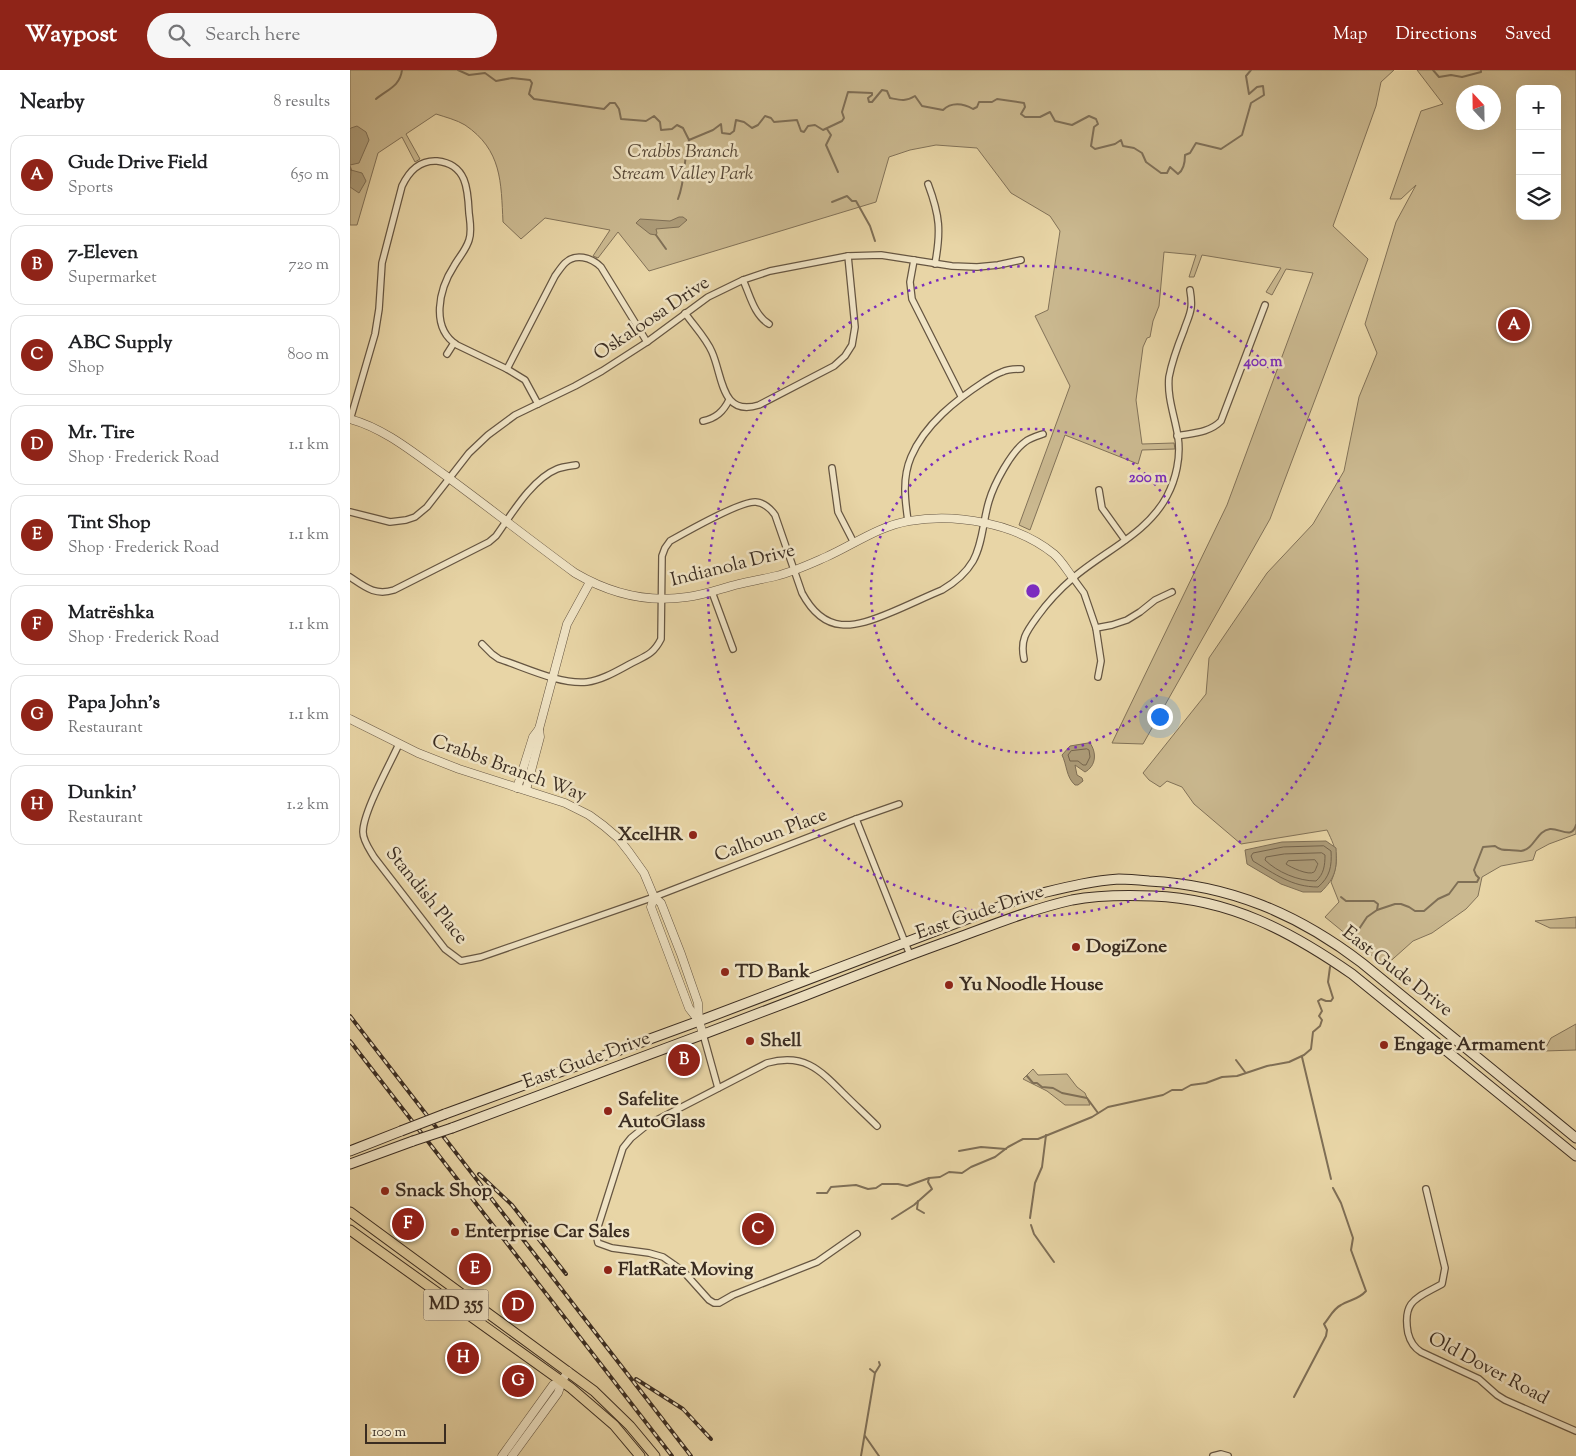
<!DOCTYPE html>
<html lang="en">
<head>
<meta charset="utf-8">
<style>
  body { margin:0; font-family:"Sorts Mill Goudy",serif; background:#f6f6f6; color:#202124 }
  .controls { position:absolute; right:15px; top:15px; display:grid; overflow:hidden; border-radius:10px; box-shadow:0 5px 20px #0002 }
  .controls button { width:45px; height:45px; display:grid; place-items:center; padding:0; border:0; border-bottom:1px solid #e0e0e0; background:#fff; color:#202124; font:25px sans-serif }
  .compass { position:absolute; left:1106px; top:15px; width:45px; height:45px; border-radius:50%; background:#fff; box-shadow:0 5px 20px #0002; rotate:338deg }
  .scale { position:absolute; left:15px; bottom:12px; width:81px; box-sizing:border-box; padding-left:5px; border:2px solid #3a2c21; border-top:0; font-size:14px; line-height:18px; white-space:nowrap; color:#3a2c21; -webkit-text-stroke:4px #f0e4c5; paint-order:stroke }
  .you { position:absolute; left:809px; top:646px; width:18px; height:18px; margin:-12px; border:4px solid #fff; border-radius:50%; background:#1a73e8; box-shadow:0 0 0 8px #1a73e833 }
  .badge { display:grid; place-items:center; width:32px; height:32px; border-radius:50%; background:#8f2418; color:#fff; font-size:16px; font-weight:700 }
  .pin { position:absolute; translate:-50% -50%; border:2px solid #fff; box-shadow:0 1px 5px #0006 }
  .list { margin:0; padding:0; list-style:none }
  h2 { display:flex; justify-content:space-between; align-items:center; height:65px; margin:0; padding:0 20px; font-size:21px }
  h2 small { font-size:16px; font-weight:400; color:#757577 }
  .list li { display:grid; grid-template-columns:32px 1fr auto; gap:15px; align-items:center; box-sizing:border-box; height:80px; margin:0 10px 10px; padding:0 10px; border:1px solid #e0e0e0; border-radius:15px }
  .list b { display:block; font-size:19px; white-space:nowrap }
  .list p { margin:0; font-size:16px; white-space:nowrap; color:#757577 }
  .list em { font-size:16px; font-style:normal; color:#757577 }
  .icon { flex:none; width:28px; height:28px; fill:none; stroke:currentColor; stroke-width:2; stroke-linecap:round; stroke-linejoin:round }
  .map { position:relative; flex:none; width:1226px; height:1386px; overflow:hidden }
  header { display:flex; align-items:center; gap:30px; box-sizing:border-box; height:70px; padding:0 25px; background:#8f2418; color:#fff }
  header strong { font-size:24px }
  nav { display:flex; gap:28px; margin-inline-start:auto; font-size:18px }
  .search { width:350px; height:45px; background:#f6f6f6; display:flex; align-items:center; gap:12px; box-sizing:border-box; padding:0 18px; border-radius:28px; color:#757577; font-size:19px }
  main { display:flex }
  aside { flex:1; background:#fff }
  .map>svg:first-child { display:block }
</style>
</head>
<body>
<header>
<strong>Waypost</strong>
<div class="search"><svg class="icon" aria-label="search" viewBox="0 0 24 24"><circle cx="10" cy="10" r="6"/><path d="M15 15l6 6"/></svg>Search here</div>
<nav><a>Map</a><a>Directions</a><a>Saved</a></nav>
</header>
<main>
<aside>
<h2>Nearby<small>8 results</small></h2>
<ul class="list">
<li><span class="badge">A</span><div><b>Gude Drive Field</b><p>Sports</p></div><em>650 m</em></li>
<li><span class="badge">B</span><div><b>7-Eleven</b><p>Supermarket</p></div><em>720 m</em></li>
<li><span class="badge">C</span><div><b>ABC Supply</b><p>Shop</p></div><em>800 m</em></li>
<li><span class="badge">D</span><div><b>Mr. Tire</b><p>Shop · Frederick Road</p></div><em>1.1 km</em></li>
<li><span class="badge">E</span><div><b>Tint Shop</b><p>Shop · Frederick Road</p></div><em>1.1 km</em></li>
<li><span class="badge">F</span><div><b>Matrëshka</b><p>Shop · Frederick Road</p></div><em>1.1 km</em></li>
<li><span class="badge">G</span><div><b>Papa John's</b><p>Restaurant</p></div><em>1.1 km</em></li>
<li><span class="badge">H</span><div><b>Dunkin'</b><p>Restaurant</p></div><em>1.2 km</em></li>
</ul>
</aside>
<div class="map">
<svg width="1226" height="1386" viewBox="0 0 1226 1386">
  <rect width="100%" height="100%" fill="#e8d5a6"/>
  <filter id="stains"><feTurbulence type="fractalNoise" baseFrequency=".004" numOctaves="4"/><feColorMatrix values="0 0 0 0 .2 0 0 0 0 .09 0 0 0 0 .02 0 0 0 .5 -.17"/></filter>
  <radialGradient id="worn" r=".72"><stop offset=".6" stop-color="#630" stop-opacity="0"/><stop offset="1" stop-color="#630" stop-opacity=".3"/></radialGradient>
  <g fill="#cab88f" stroke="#827258" fill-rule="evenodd">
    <path d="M 0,0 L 1044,0 L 1031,12 L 1026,36 L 983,156 L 1018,189 L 920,449 L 793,674 L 762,673 L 877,435 L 963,203 L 936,199 L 922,225 L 916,222 L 931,198 L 852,185 L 844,207 L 839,207 L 846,185 L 814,182 L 809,236 L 803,251 L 800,267 L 797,268 L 793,277 L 786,330 L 792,374 L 824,373 L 825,379 L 792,380 L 788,394 L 715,365 L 680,460 L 669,455 L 720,316 L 685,246 L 698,240 L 710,161 L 700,146 L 661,123 L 627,78 L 586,75 L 560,80 L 539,87 L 526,132 L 299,201 L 268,162 L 248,188 L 243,186 L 260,160 L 195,148 L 171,169 L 153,152 C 151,112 152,80 115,55 C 107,50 95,47 86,44 L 56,64 L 70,89 L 65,92 L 52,67 L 28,83 L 7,155 L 0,155 Z"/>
    <path d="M 1067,0 L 1226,0 L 1226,764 L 1199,774 L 1186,781 L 1183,790 L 1151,796 L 1132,807 L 1128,826 L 1116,839 L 1082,863 L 1063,871 L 1035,896 L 975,847 L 989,832 L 981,812 C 990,789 987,781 977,760 L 891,774 L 844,734 L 832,717 L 817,711 L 810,717 L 799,710 L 793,703 L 856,624 L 859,588 L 917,503 L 963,454 L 994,401 L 1009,327 L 1027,283 L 1015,254 L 1046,152 L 1066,115 L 1051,129 L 1040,129 L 1071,41 L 1093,34 ZM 1170,19 L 1207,19 L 1207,146 L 1170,146 ZM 1114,22 L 1144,22 L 1144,52 L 1114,52 Z"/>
    <path d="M 1226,847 L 1226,858 L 1200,858 L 1185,851 Z"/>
    <path d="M 1226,954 L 1226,980 L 1194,981 L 1201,968 Z"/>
    <path d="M 683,999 L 688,1005 L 717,1004 L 727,1017 L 735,1023 L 740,1035 L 715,1035 L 697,1021 L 673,1009 Z"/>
  </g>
  <g fill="#ad9c79" stroke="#7f6f56">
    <path d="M 7,56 L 16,62 L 19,70 L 9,93 L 0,95 L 0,59 L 1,58 Z"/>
    <path d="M 1,100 L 12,103 L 16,111 L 9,123 L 0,117 Z"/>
    <path d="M 329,147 L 333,147 L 337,150 L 329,157 L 306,159 L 307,163 L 306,165 L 300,164 L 286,153 L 290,149 L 320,151 Z"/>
    <path d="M 738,673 L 740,673 C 747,683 746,696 735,702 L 725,695 L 727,705 L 732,708 L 733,711 L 728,715 L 725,715 C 716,707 717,695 712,685 L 720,676 Z"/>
    <path d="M 976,771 L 986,778 C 987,799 986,807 971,822 L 953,822 L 931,814 L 897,794 L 895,780 L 932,772 Z"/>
  </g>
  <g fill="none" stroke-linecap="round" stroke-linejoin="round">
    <g stroke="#74644d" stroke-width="1">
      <path d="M 737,679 L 739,680 L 740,687 L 736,695 L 733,695 L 728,691 L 720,691 L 718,685 L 721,681 Z"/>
      <path d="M 974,776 L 981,781 C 982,796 980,807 968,817 C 942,817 925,804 903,791 L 901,786 L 903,783 L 933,777 Z"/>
      <path d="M 972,783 L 975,785 C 975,795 974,804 966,811 C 948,811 927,802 915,790 L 916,787 L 934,784 Z"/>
      <path d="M 965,790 L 968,794 C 967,795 965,802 964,802 C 959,806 940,797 936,794 L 938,791 Z"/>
    </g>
    <g stroke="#7f6f56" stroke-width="2">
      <path d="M 108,0 L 119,5 L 135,3 L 146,11 L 162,8 L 180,10 L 182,13 L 179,24 L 184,29 L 254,39 L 260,33 L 265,33 L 269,39 L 271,49 L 296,51 L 304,46 L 310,52 L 311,60 L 322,59 L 327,55 L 333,58 L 339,70 L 363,60 L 371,54 L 372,63 L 380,64 L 384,61 L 386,50 L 394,52 L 402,58 L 408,55 L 415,46 L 421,48 L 424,52 L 447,50 L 451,61 L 454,62 L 458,56 L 465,55 L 473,60 L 492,51 L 494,48 L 492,42 L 498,22 L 522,23 L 522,25 L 518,28 L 519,32 L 522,32 L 532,20 L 537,21 L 540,28 C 550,30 555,32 565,26 L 572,36 L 593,40 C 601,32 613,33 623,39 L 627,37 L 629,32 L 642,32 L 647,29 L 674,33 L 675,37 L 671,44 L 675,47 L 690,47 L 700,42 L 705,51 L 722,55 L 739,46 L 746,49 L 748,54 L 744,57 L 741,76 L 745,79 L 765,74 L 771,70 L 773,76 L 784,78 L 792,83 L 796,92 L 811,103 L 817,103 L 820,97 L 828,104 C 834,100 835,93 835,85 L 840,83 L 846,73 L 871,79 L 892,65 L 901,33 L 914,25 L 913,16 L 907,17 L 899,24 L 896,6 L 901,0"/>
      <path d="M 1083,0 L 1089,7 L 1101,5 L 1112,7 L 1131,2 L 1131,0"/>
      <path d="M 26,29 C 36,20 50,17 52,0"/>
      <path d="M 477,59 L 481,65 L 476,75 L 488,102"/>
      <path d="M 0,97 L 1,100"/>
      <path d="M 328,129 C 336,108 333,91 339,70"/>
      <path d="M 482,132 L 497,126 L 502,131 L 506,131 L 520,156 L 525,171"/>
      <path d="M 306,165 L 316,179"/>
      <path d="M 991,827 L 996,831 L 1024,831 L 1028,834 L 1027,840"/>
      <path d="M 1005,865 L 1017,847 L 1027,840 L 1045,834 L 1051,834 L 1059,837 L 1065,841 L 1074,841 L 1088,829 L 1099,824 L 1108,812 L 1127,812 L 1129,808 L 1126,805 L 1124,800 L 1133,777 L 1145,776 C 1150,780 1153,780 1159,780 C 1163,780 1168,781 1171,781 C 1185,779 1186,761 1200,759 C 1210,758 1222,770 1226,755"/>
      <path d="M 952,987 L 981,1109"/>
      <path d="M 886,990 L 895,1002"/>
      <path d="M 677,1006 L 683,1013 L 687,1013 L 692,1017 L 703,1018 L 712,1023 L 737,1028 L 748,1043"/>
      <path d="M 609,1081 L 631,1077 L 656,1079"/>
      <path d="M 467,1123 L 477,1123 L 481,1117 L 506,1115 L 518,1119 L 526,1118 L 532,1114 L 548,1114 L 557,1116 L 579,1108 L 590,1107 L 599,1102 L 612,1103 L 621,1097 L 645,1087 L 658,1077 L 673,1069 L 688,1069 L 742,1047 L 758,1037 L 813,1025 L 822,1020 L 832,1020 L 841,1015 L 856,1013 L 872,1007 L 887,1006 L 917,996 L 939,992 L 954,985 L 961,979 L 963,962 L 970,956 L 972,950 L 969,946 L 972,941 L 968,931 L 971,929 L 976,931 L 981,931 L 983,928 L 978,912 L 980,897"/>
      <path d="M 568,1131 L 567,1139 L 574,1143"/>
      <path d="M 680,1148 L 685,1113 L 692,1097 L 696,1065"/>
      <path d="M 542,1149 L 564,1135 L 582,1119 L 578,1112 L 579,1108"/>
      <path d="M 681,1155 L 684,1164 L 704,1192"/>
      <path d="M 525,1303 L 530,1295 L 529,1292"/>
      <path d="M 944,1327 L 976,1266 L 977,1260 L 974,1254 C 980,1247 983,1239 991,1235 C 1001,1229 1008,1230 1016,1221 L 1001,1180 L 1003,1168 L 991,1133 L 983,1118"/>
      <path d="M 515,1366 L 529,1386"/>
      <path d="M 511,1386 L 525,1303 L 520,1299"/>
    </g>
    <defs>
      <g id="minor">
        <path d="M 578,114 C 590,146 591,161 585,194"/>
        <path d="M 564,190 L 560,212 L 562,229 L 611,326"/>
        <path d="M 393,210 C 400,225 404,245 419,254"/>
        <path d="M 335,243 C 344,256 356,268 362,282 C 373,307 371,347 409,335 L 484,296 L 495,286 L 502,275 L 505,257 L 498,186"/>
        <path d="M 97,284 L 104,273"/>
        <path d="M 157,299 L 205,206 C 208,202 211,197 215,193 C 225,183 241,187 251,197 L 297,272"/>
        <path d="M 0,350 L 25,264 L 29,239 L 32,193 L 52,116 C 59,101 70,90 87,91 C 117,94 118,120 119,143 C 120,152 122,161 119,170 C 116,180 109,187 104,196 C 89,219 80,258 107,275 L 157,299 L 175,310 L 188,334"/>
        <path d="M 353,351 C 366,348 373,342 379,330"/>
        <path d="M 827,366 C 843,363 859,363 871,351 L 915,235"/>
        <path d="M 482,398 L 488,442 L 504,473"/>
        <path d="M 749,420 L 752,438 L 775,470"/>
        <path d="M 0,442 L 40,452 L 56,450 L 65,447 L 77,437 L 119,383 L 138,365 L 165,345 L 225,316 L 252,301 L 297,272 L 358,227 L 393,210 L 420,201 L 498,186 L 531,185 L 602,196 L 627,197 L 648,195 L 671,190"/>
        <path d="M 558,451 C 555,430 552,408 561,387 C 575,354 606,330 635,311 C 640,308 646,304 652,302 C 658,299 664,299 671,299"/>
        <path d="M 0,507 C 15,517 25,526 44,520 L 139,472 L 146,466 C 161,445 182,409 207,399 C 212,397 220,396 226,395"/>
        <path d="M 723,508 L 734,523 L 746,558 L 751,591 L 748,607"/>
        <path d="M 362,522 L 383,579"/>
        <path d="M 746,558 L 762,555 L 777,550 L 790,542 L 805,530 L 822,522"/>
        <path d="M 132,574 L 142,584 L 149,589 C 174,597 210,615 237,612 C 252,610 267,601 280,594 C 295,586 303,585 311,569 L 312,486 L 315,478 L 320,471 C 336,462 392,430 406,432 C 415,433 420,438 425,445 L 452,523 C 475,566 504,558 542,542 C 559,535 575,527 592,520 C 604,513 616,503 623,491 C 633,473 633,450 639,431 C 644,414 661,382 675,372 C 680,368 687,366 693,364"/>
        <path d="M 674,589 C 670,570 676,562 687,547 C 697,533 709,520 723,508 C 754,481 797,464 817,426 C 826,409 831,387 828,367 C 825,347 817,328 819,307 C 822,291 828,275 834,260 C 836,253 840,246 841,238 C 842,232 841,226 840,220"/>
        <path d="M 49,674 C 40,694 13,742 13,762 C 13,771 20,780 24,787 L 95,879 L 111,891 L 131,887 L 304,827 L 506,749 L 549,734"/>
        <path d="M 506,749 L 560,885"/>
        <path d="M 353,964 L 368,1018"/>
        <path d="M 1076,1119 L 1095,1198 L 1092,1214 C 1067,1228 1052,1230 1058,1263 C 1060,1271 1063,1277 1071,1282 L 1129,1309 L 1147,1325 L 1155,1330 L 1226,1361"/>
        <path d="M 507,1164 L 467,1192 L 383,1225 L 369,1233 L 364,1233 L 359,1230 L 333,1201 L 313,1187 L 299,1183 L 262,1178 L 248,1173 L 246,1163 L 273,1078 L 281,1068 L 297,1055 L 417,993 C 454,983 469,999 494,1024 C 505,1035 516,1045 527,1056"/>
        <path d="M 863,1386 L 871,1384 L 878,1386"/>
      </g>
      <g id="tertiary">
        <path d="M 0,349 C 34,358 64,383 92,403 C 137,436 180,470 225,503 C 259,523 297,533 337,527 C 355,525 372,518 389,514 C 401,511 414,509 426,506 C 443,502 460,494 476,487 C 503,475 529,456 559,451 C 606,443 666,453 704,484 C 711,490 717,500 723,508"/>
        <path d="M 0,649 L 68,683 L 109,699 L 215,733 L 239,745 L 254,756 L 268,768 L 279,782 L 294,803 L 304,827 L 311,833 L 331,884 L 348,933 L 349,951"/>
        <path d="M 167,718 L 183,667 L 189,659 L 217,554 L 240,512"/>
        <path d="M 176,720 L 190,667 L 189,659"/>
        <path d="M 304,827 L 301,837 L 339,938 L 349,951 L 353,964"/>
        <path d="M 152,1386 L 203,1315 L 212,1311"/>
        <path d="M 162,1386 L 208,1323 L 212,1311 L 218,1301"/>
      </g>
      <g id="secondary">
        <path d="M 95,1044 L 349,951 L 675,827 C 706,820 737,811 769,809 C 779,809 789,810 799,811 C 880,815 948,844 1012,893 L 1226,1068"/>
        <path d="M 102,1058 C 219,1014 337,971 454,926 C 505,906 556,886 607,868 C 645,854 682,839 722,830 C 748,825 777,825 803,826 C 880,829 940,861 1002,904 L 1226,1086"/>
        <path d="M 0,1081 L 51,1061"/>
        <path d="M 0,1094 L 63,1071"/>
      </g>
      <g id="primary">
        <path d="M 0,1142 L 244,1321 L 280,1356 L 305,1386"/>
        <path d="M 0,1160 L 221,1318 L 264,1355 L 290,1386"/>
      </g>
    </defs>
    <use href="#minor" stroke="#665642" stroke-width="8"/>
    <use href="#tertiary" stroke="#665642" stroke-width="9"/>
    <use href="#secondary" stroke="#3a2c21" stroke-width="11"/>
    <use href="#primary" stroke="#3a2c21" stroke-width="11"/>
    <use href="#minor" stroke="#f0e4c5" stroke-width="5.5"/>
    <use href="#tertiary" stroke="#f0e4c5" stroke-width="8"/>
    <use href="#secondary" stroke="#f0e4c5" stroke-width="9"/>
    <use href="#primary" stroke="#e8d5a6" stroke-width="9"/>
    <defs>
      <g id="rail">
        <path d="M 0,946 L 341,1386"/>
        <path d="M 0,971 L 322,1386"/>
        <path d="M 129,1104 L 162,1135 L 216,1204"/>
        <path d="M 286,1309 L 333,1339 L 361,1369"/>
      </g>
    </defs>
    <use href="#rail" stroke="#3a2c21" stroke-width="4"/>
    <use href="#rail" stroke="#f0e4c5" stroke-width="2" stroke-dasharray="5.5" stroke-linecap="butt"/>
    <defs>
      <g id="secondary-bridge">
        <path d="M 51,1061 L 95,1044"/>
        <path d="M 63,1071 L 102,1058"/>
      </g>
    </defs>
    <use href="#secondary-bridge" stroke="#3a2c21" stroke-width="11" stroke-linecap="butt"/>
    <use href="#secondary-bridge" stroke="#f0e4c5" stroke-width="9"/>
  </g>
  <g fill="none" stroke="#7b2cbf" stroke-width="2.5" stroke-dasharray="2.5 5">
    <circle cx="683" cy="521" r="162"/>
    <circle cx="683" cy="521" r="325"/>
  </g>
  <g fill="#8f2418" stroke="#f0e4c5" stroke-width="2">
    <circle cx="343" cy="765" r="5"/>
    <circle cx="726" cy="877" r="5"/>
    <circle cx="375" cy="902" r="5"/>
    <circle cx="599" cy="915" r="5"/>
    <circle cx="400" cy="971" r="5"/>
    <circle cx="1034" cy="975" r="5"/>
    <circle cx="258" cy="1041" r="5"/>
    <circle cx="35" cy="1121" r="5"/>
    <circle cx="105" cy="1162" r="5"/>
    <circle cx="258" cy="1200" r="5"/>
  </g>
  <g text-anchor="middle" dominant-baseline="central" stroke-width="5" stroke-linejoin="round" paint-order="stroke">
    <rect fill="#f0e4c5" stroke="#716352" stroke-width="1" x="73.5" y="1219.5" width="65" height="31" rx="4"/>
    <g font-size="18" font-weight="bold" fill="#3a2c21">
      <text x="106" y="1235">MD 355</text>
    </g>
    <g font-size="19" font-style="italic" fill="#574837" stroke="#f0e4c5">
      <text x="333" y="82">Crabbs Branch<tspan x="333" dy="22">Stream Valley Park</tspan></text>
    </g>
    <g font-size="19" fill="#3a2c21" stroke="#f0e4c5">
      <text transform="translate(302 249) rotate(-34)">Oskaloosa Drive</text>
      <text transform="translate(383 496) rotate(-14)">Indianola Drive</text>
      <text transform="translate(159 699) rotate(20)">Crabbs Branch Way</text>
      <text transform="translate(421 766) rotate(-21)">Calhoun Place</text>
      <text transform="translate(76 826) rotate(51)">Standish Place</text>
      <text transform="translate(630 843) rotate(-19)">East Gude Drive</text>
      <text transform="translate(1047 902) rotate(38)">East Gude Drive</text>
      <text transform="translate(237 991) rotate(-20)">East Gude Drive</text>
      <text transform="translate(1138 1299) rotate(28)">Old Dover Road</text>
    </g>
    <g font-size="19" font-weight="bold" fill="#3a2c21" stroke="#f0e4c5" text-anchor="start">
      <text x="333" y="765" text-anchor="end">XcelHR</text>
      <text x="736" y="877">DogiZone</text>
      <text x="385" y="902">TD Bank</text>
      <text x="609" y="915">Yu Noodle House</text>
      <text x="410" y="971">Shell</text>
      <text x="1044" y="975">Engage Armament</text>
      <text x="268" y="1030">Safelite<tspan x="268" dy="22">AutoGlass</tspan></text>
      <text x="45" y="1121">Snack Shop</text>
      <text x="115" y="1162">Enterprise Car Sales</text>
      <text x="268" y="1200">FlatRate Moving</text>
    </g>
  </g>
  <circle cx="683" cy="521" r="8" fill="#7b2cbf" stroke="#f0e4c5" stroke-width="2.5"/>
  <g font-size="15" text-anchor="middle" font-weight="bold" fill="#7b2cbf" stroke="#f0e4c5" stroke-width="5" stroke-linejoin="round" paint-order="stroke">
    <text x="913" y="296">400 m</text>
    <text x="798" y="412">200 m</text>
  </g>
  <rect width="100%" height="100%" filter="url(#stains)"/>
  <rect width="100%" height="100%" fill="url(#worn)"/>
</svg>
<div class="controls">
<button>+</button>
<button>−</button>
<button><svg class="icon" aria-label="layers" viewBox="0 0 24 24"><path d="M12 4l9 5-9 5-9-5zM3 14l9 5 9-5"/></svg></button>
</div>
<svg class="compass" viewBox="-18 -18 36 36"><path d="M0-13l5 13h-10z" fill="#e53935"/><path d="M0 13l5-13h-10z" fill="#757577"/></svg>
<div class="scale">100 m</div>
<div class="you"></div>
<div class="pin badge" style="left:1164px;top:255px">A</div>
<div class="pin badge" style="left:334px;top:990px">B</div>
<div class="pin badge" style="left:408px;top:1159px">C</div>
<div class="pin badge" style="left:168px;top:1236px">D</div>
<div class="pin badge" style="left:125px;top:1199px">E</div>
<div class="pin badge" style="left:58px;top:1154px">F</div>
<div class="pin badge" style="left:168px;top:1311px">G</div>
<div class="pin badge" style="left:113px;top:1288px">H</div>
</div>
</main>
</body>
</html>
